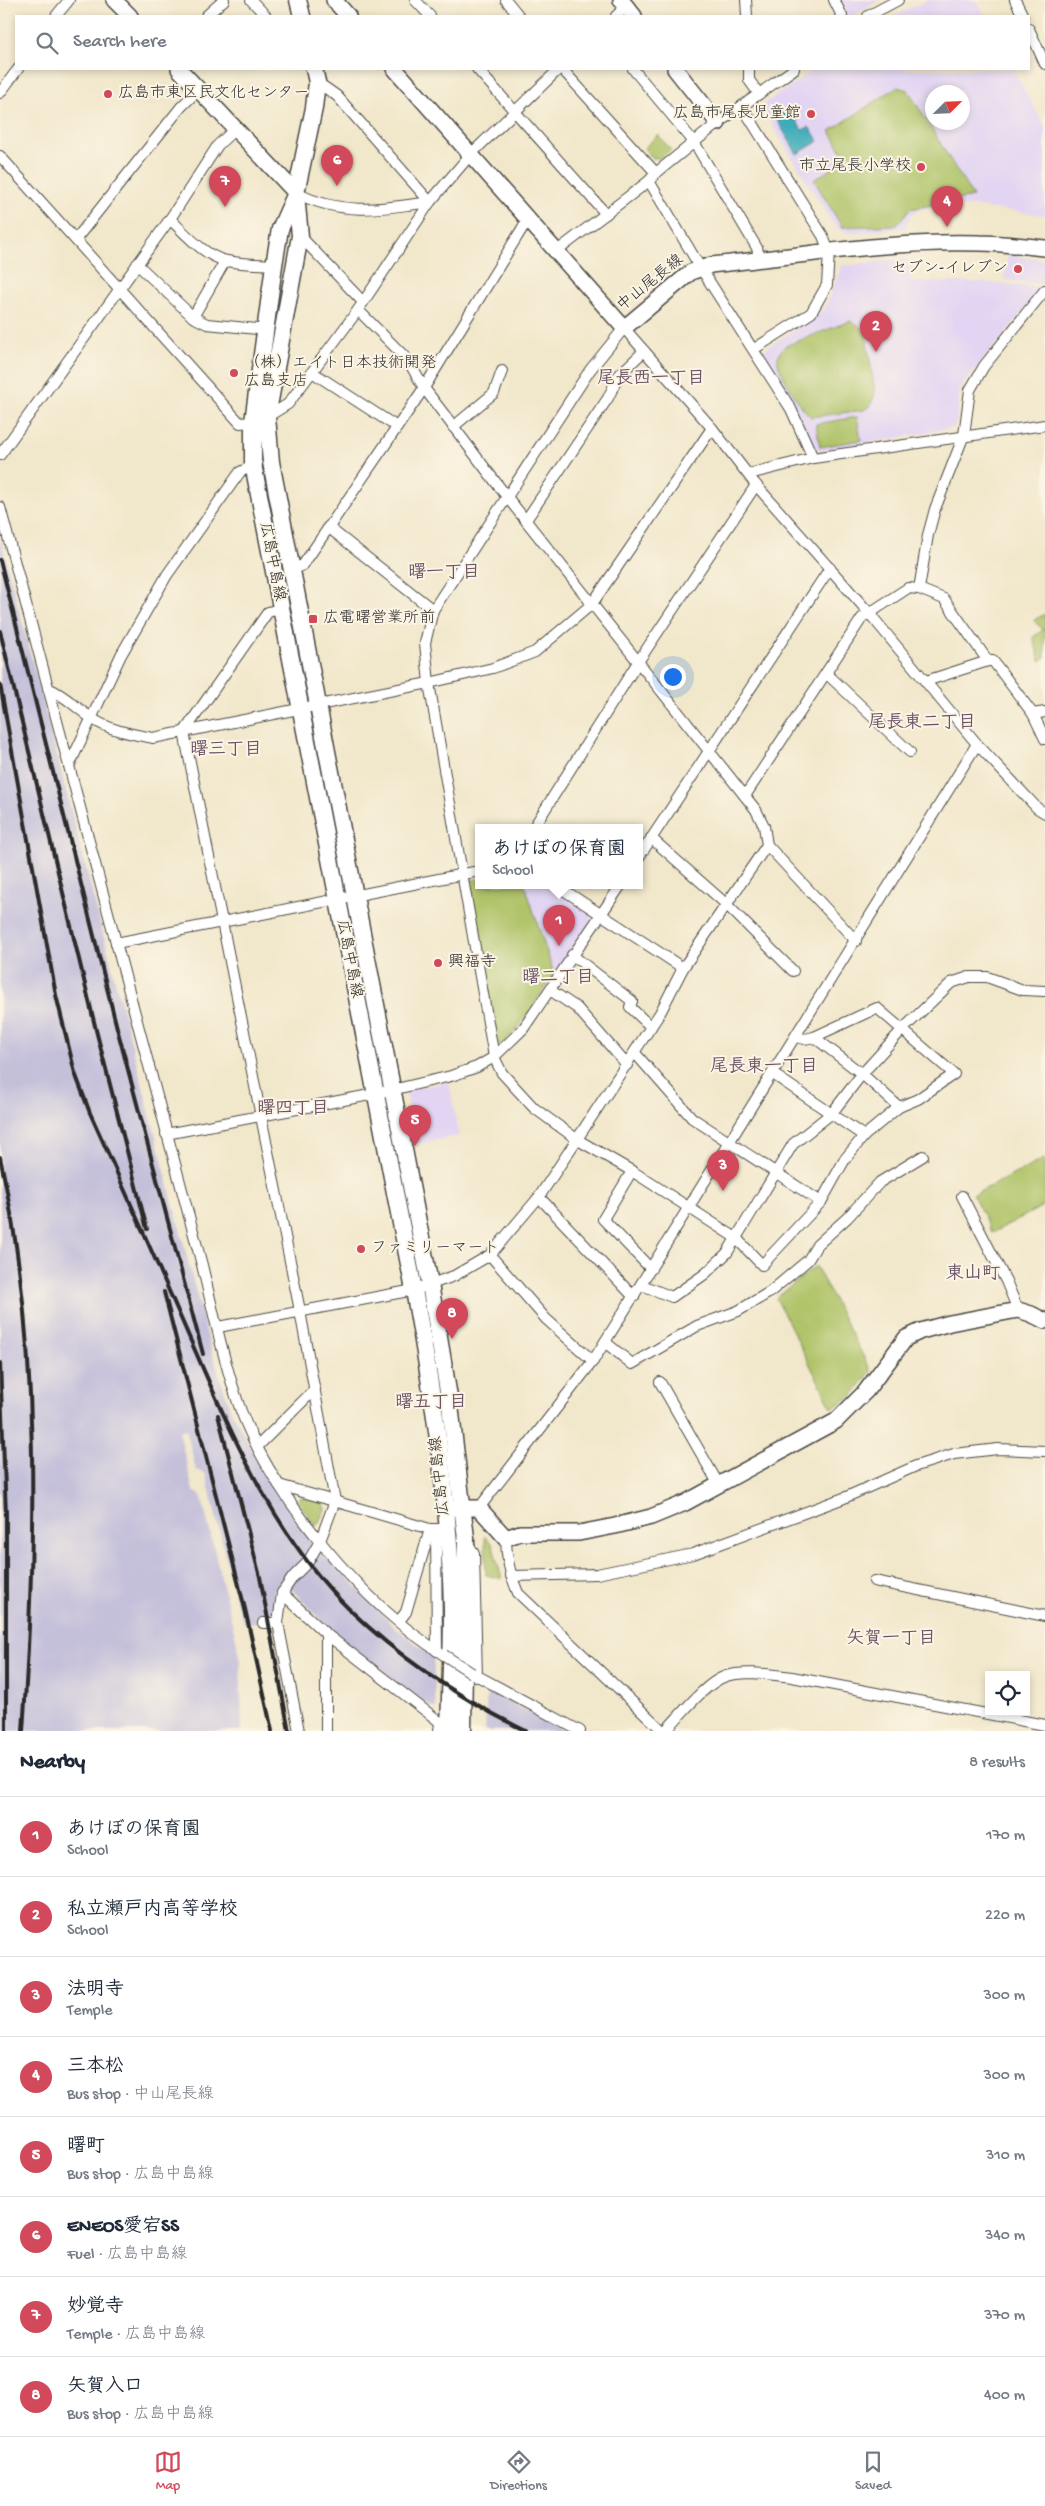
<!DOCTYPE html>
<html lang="en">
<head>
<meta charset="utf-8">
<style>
  body { margin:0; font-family:"Gochi Hand","Klee One",sans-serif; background:#f6f6f7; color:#1f2937 }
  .controls { position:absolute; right:15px; bottom:15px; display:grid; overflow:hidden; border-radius:0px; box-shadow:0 2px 8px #0003 }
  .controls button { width:45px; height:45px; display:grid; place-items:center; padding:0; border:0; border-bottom:1px solid #e0e1e3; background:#fff; color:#1f2937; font:25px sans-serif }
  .compass { position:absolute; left:925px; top:85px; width:45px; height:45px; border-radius:50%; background:#fff; box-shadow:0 2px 8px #0003; rotate:66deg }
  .you { position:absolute; left:672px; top:676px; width:18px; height:18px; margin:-12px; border:4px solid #fff; border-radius:50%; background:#1a73e8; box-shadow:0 0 0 8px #1a73e833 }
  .badge { display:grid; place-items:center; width:32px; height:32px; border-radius:50%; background:#d1495b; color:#fff; font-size:16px; font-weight:700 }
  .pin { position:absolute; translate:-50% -41px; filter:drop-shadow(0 1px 2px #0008) }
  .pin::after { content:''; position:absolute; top:26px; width:18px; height:15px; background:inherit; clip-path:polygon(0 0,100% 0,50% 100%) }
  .popup { position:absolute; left:475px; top:824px; width:168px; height:65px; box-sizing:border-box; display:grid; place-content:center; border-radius:0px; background:#fff; filter:drop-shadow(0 1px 4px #0005); font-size:16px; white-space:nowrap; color:#747a83 }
  .popup b { font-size:19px; color:#1f2937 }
  .popup::after { content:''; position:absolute; left:50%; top:100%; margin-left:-10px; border:10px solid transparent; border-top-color:#fff }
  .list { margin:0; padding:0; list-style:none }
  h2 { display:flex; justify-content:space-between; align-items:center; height:65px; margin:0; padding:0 20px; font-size:21px }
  h2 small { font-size:16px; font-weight:400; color:#747a83 }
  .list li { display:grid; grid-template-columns:32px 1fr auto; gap:15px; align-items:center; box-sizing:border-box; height:80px; padding:0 20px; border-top:1px solid #e0e1e3 }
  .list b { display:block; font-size:19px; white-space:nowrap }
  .list p { margin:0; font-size:16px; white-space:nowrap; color:#747a83 }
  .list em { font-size:16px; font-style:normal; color:#747a83 }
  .icon { flex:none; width:28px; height:28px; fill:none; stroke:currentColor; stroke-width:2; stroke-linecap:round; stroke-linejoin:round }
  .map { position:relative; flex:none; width:1045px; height:1731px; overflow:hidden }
  .search { position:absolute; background:#fff; box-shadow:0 2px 8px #0003; left:15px; right:15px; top:15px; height:55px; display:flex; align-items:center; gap:12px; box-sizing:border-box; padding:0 18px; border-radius:0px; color:#747a83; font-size:19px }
  .sheet { height:705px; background:#fff }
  nav { display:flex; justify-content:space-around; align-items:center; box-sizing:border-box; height:70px; border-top:1px solid #e0e1e3; background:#fff; font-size:14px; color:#747a83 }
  nav a { display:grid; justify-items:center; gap:2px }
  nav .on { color:#d1495b }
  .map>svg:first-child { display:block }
</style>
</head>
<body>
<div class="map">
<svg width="1045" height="1731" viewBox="0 0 1045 1731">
  <rect width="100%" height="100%" fill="#fcf5e5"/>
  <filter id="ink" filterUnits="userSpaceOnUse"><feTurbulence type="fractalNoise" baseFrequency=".02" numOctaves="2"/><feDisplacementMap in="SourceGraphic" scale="10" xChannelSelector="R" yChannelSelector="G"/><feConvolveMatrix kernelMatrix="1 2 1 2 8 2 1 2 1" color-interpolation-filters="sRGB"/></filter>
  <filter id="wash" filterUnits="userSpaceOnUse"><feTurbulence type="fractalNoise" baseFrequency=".0096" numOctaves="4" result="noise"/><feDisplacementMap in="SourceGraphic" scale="20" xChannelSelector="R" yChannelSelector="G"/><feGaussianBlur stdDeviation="1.12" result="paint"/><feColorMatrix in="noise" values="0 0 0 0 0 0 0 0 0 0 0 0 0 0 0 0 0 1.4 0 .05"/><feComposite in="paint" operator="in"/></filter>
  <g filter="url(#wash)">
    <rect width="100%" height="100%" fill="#f1e7cb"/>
    <g fill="#e2d4f3" fill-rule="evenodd">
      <path d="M 840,0 L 879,0 L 853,16 L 848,16 Z"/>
      <path d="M 928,0 L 976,0 L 985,16 L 893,16 Z"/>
      <path d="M 815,69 L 1013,69 L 1045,127 L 1045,215 L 972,206 L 921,209 L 911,214 L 905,228 L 847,233 L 835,227 L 764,112 L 764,104 ZM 932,92 L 962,92 L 962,122 L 932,122 Z"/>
      <path d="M 1008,255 L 1045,260 L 1045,279 L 1041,284 L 1004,280 Z"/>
      <path d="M 906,258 L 912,282 L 985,282 L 1042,288 L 964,383 L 959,395 L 956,424 L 952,428 L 823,451 L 815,448 L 764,357 L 765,349 L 824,310 L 842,266 Z"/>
      <path d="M 525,885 L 546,885 L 592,915 L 592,919 L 554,974 Z"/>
      <path d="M 449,1082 L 459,1136 L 416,1144 L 406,1090 Z"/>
    </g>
    <g fill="#c5c0da">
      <path d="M 0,537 L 212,1353 L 231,1411 L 270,1481 L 314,1542 L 396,1628 L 433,1657 L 436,1709 L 387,1679 L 335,1635 L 282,1579 L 273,1592 L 275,1621 L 244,1623 L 236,1601 L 206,1474 L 196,1470 L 186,1429 L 179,1431 L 193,1491 L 201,1495 L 240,1656 L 242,1731 L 0,1731 Z"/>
      <path d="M 487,1690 L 566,1731 L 485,1731 Z"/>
    </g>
    <g fill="#afc367" stroke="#6d7749">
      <path d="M 897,87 L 908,90 L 973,197 L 910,209 L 896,225 L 842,227 L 814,180 L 846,159 L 830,131 Z"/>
      <path d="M 658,135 L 671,150 L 659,158 L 652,158 L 644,148 Z"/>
      <path d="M 850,321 L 863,329 L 866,335 L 875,393 L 871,405 L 864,410 L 811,417 C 801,409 781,376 778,363 C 777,356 780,351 785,346 Z"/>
      <path d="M 857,417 L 861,440 L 820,447 L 816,424 Z"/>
      <path d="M 1045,614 L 1045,658 L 1040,661 L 1033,637 L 1043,630 L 1034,620 Z"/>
      <path d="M 479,879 L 479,885 L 525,885 L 554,974 L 518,1028 L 501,1045 L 496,1044 L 468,887 L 472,880 Z"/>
      <path d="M 1044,1159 L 1045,1205 L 992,1233 L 973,1195 Z"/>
      <path d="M 816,1266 L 871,1371 L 853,1395 L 832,1408 L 776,1298 Z"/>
      <path d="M 301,1497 L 323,1503 L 325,1509 L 318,1524 L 315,1525 L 298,1501 Z"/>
      <path d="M 485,1536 L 492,1543 L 502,1579 L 486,1575 Z"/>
    </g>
    <path fill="#3cacb9" stroke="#346c72" d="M 789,108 L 802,130 L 809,127 L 819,141 L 797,154 L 775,117 Z"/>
  </g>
  <g filter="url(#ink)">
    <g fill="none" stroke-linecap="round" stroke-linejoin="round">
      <defs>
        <g id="street">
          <path d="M 251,0 L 266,16"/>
          <path d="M 415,0 L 430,16"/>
          <path d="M 506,0 L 519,16"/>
          <path d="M 746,0 L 747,16"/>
          <path d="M 834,0 L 842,16"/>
          <path d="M 1015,0 L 1023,16"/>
          <path d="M 56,16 L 69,0"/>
          <path d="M 206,16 L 224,0"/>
          <path d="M 616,16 L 626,7"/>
          <path d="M 868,16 L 898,0"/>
          <path d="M 1029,29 L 1045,64"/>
          <path d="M 477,69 L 606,214"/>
          <path d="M 562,69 L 656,173"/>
          <path d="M 633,69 L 694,142 L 757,248 L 760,260"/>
          <path d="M 749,69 L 749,80 L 759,94"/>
          <path d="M 794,69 L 718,123 L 656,173 L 649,181 L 700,267 L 791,409 L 813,458"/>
          <path d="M 317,82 L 337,96 L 430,202"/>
          <path d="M 0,93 L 18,69"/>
          <path d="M 742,106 L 823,236 L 829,252 L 827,285 L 811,313 L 754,349"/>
          <path d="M 0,156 L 240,423 L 253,422 L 267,417 L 288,404 L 358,310 L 430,202 L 471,154 L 559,69"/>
          <path d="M 296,193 C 342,216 381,209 430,202"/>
          <path d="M 170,219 C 185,233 205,257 227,261 C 242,264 259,264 274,265"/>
          <path d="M 300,236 L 363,302"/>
          <path d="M 76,239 L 181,107 L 198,90"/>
          <path d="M 557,251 L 649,181"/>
          <path d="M 137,264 L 193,317 L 207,324 L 267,330"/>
          <path d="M 358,310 L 407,359 L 424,388 L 507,497 L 756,810 L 764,826 L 767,845 L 856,941"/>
          <path d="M 193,317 L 225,261"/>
          <path d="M 312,372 L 397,427"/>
          <path d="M 453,427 L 494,393 L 502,371"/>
          <path d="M 0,455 L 170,219 L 218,145 L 235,129"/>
          <path d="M 749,474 L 813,458 L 1045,425"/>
          <path d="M 0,507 L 202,1265 C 214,1314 224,1364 241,1411 C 274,1498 364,1606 444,1655"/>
          <path d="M 526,520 L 608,398 L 619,375 L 644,351"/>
          <path d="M 328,527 L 433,610"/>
          <path d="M 290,570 L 303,565 L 424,388 L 528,219"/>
          <path d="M 919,589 L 928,535 L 935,509 L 964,435 L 970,390 L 984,366 L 1045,290"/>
          <path d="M 280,609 L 268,612 L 184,732 L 300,1311 L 335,1501 L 320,1541 L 308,1562 L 293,1577 L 282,1593 L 278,1623 L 299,1731"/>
          <path d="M 826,673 L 910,752"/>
          <path d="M 926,681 L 988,661"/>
          <path d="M 48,688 C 66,696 74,706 90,717 C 107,730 132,734 153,738 L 429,683 L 493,668 L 535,652 L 592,604 L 712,428"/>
          <path d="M 1033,714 L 1045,712"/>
          <path d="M 69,766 L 121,655 L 167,575 L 240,472 L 257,464"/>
          <path d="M 745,796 L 862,618 L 908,588 L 919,589 L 944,599 L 988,661 L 993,661 L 1033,714 L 1045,739"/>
          <path d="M 534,827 L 638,662 L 756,485"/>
          <path d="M 651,838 L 726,904 L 793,971"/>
          <path d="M 639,857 L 830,568"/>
          <path d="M 556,885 L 683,968 L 681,971"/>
          <path d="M 116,943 L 479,871"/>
          <path d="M 572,955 L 632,1001 L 630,1007 L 651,1027"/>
          <path d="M 550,990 L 577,1008 L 627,1065"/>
          <path d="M 796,1037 L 805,1039 L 814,1037 L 877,1008 L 954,1074 L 918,1099 L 899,1107 L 864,1136 L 845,1159 L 821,1202 L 762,1265 L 736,1238 L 632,1171 L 578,1140 L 534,1108 L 502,1073 L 494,1057 L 429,683 L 425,643 L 433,610 L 590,370 L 624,328 L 712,428 L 756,485 L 870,614 L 977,744 L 1037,808 L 1045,813"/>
          <path d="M 814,1037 L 862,1074 L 899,1107"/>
          <path d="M 635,1053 L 692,1118 L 821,1202"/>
          <path d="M 773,1074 L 864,1136"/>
          <path d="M 166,1134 L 375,1094 L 451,1076 L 477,1067 L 494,1057 L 523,1029 L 621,885"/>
          <path d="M 632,1171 L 603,1219 L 651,1269"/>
          <path d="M 962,1196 L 1006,1281 L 1018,1310"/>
          <path d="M 539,1197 L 634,1297"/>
          <path d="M 490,1255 L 546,1319 L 593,1361"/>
          <path d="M 642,1285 L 672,1297 L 705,1274 L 727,1253 L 793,1144 L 832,1113 L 862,1074 L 901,1031 L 951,983 L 969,977 L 987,977 L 1023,990 L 1045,991"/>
          <path d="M 218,1327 L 414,1290 L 454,1276 L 490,1255 L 539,1197 L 660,1013 L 683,968 L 767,845"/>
          <path d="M 605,1342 L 632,1364 L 697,1326 L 738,1311 L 770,1292 L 808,1260 L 817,1245 L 847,1218 L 880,1182 L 923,1156"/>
          <path d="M 660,1382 L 719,1485"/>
          <path d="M 258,1446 L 315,1389"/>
          <path d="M 279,1485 L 430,1529 L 447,1529"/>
          <path d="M 479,1508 L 593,1361 L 977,744"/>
          <path d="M 436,1530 L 437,1651"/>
          <path d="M 506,1538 C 506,1558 510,1575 518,1593 L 663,1731"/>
          <path d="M 467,1541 L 474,1554 L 477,1677"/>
          <path d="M 511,1576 L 597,1574 L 693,1554 L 844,1498 L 916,1466 L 954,1454 L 998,1449 L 1045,1451"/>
          <path d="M 874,1581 L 1045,1616"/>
          <path d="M 282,1593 L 326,1634 L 440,1722 L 439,1731"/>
          <path d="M 399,1621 L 406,1612 L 430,1529"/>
          <path d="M 263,1623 L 278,1623"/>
          <path d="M 326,1634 L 326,1731"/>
          <path d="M 472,1673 L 580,1731"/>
          <path d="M 665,1731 C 681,1715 705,1683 726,1676 C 744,1670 774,1675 792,1677 L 1045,1725"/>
        </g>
        <g id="secondary">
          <path d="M 114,0 L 130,16"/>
          <path d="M 334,0 L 348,16"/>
          <path d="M 621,0 L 634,16"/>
          <path d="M 179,69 L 296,193"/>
          <path d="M 395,69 L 624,328 L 691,272 L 711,265 C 799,256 891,240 980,243 C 1002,243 1024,246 1045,248"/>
          <path d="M 675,69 L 718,123"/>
          <path d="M 452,1508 L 479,1508 L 506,1538 L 520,1533 L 579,1533 L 615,1526 L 651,1517 L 685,1503 L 836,1421 L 866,1391 L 906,1338 L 921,1331 L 950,1323 L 1018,1310 L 1031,1314 L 1045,1321"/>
        </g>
        <g id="primary">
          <path d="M 298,0 L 302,16"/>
          <path d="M 314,69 L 317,82 L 314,108 L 296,193 L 280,229 L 274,265 L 253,422 L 253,464 L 414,1290 C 433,1395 450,1503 452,1610 C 452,1650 450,1691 449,1731"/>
          <path d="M 296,195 L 300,236 L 267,417 L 271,462 L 430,1284 L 449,1397 L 466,1538 L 463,1731"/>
        </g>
      </defs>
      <use href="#street" stroke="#494743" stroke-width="12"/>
      <use href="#secondary" stroke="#494743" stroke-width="18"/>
      <use href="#primary" stroke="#494743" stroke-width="19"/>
      <use href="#street" stroke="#fff" stroke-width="10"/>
      <use href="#secondary" stroke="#fff" stroke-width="15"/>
      <use href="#primary" stroke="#fff" stroke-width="16"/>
      <g stroke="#2b2b2b" stroke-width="4">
        <path d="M 0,560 L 117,1028 L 203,1354"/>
        <path d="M 0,631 L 96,1030 L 147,1229"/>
        <path d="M 0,684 L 56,995 L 75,1073 L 90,1113 C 124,1188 157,1263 190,1339 C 232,1434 273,1535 350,1610 C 402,1660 461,1699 526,1731"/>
        <path d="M 0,1157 C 41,1344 36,1541 23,1731"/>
        <path d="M 164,1292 L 245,1609 L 272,1731"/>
        <path d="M 0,1363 L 6,1514 L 6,1731"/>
        <path d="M 218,1415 L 260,1577 L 289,1731"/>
      </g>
      <defs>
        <path id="street-bridge" d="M 444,1655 L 472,1673"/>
      </defs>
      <use href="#street-bridge" stroke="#494743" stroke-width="12" stroke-linecap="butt"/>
      <use href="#street-bridge" stroke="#fff" stroke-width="10"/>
    </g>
  </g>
  <g fill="#d1495b" stroke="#fcf5e5" stroke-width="2">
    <circle cx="108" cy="94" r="5"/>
    <circle cx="811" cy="114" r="5"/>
    <circle cx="921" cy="167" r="5"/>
    <circle cx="1018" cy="269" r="5"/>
    <circle cx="234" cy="373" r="5"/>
    <rect x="308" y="614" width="10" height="10" rx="2.5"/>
    <circle cx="438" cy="963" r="5"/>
    <circle cx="361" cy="1249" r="5"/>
  </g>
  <g text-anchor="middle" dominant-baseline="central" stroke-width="4" stroke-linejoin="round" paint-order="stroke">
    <g font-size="16" fill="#2b2b2b" stroke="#fcf5e5" text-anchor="start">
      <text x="118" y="94">広島市東区民文化センター</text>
      <text x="801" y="114" text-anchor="end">広島市尾長児童館</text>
      <text x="911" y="167" text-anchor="end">市立尾長小学校</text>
      <text x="1008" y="269" text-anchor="end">セブン-イレブン</text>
      <text x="244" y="364">（株）エイト日本技術開発<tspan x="244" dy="18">広島支店</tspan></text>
      <text x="323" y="619">広電曙営業所前</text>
      <text x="448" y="963">興福寺</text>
      <text x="371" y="1249">ファミリーマート</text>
    </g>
    <g font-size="16" fill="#2b2b2b" stroke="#fcf5e5">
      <text transform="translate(651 284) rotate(-39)">中山尾長線</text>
      <text transform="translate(271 562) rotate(79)">広島中島線</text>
      <text transform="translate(348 959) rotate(79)">広島中島線</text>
      <text transform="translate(441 1476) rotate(-96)">広島中島線</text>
    </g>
    <g font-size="18" font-weight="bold" fill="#6b5466" stroke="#fcf5e5">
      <text x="651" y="379">尾長西一丁目</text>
      <text x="444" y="573">曙一丁目</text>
      <text x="922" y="723">尾長東二丁目</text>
      <text x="226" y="750">曙三丁目</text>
      <text x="558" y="978">曙二丁目</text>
      <text x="764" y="1067">尾長東一丁目</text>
      <text x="293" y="1109">曙四丁目</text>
      <text x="973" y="1274">東山町</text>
      <text x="431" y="1403">曙五丁目</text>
      <text x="891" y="1639">矢賀一丁目</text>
    </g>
  </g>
</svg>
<div class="controls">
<button><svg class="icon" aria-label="locate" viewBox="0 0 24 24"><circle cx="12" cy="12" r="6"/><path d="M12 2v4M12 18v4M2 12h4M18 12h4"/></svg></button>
</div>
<svg class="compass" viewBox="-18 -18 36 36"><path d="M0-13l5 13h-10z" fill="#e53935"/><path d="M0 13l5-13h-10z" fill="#747a83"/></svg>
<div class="you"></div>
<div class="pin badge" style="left:559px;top:946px">1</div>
<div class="popup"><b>あけぼの保育園</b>School</div>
<div class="pin badge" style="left:876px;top:352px">2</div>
<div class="pin badge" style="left:723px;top:1191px">3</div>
<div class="pin badge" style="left:947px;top:227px">4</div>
<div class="pin badge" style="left:415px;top:1146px">5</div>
<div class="pin badge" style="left:337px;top:186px">6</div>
<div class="pin badge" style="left:225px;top:207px">7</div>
<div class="pin badge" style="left:452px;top:1339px">8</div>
<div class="search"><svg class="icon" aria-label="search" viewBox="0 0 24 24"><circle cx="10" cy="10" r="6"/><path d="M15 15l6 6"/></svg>Search here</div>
</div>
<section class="sheet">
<h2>Nearby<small>8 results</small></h2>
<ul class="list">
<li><span class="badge">1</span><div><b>あけぼの保育園</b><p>School</p></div><em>170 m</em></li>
<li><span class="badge">2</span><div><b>私立瀬戸内高等学校</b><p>School</p></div><em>220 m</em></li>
<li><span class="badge">3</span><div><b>法明寺</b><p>Temple</p></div><em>300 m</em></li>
<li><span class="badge">4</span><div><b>三本松</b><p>Bus stop · 中山尾長線</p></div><em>300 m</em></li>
<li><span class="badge">5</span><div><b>曙町</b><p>Bus stop · 広島中島線</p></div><em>310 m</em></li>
<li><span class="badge">6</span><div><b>ENEOS愛宕SS</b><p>Fuel · 広島中島線</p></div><em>340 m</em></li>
<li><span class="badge">7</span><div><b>妙覚寺</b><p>Temple · 広島中島線</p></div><em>370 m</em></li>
<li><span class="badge">8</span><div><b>矢賀入口</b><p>Bus stop · 広島中島線</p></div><em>400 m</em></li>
</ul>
</section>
<nav>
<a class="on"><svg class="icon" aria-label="map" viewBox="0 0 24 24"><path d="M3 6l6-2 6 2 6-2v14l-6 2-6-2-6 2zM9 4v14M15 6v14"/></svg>Map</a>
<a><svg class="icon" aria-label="directions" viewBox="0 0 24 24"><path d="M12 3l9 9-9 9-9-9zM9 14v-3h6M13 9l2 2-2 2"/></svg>Directions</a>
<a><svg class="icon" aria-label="saved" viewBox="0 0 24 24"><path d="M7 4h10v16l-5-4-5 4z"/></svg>Saved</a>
</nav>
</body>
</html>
